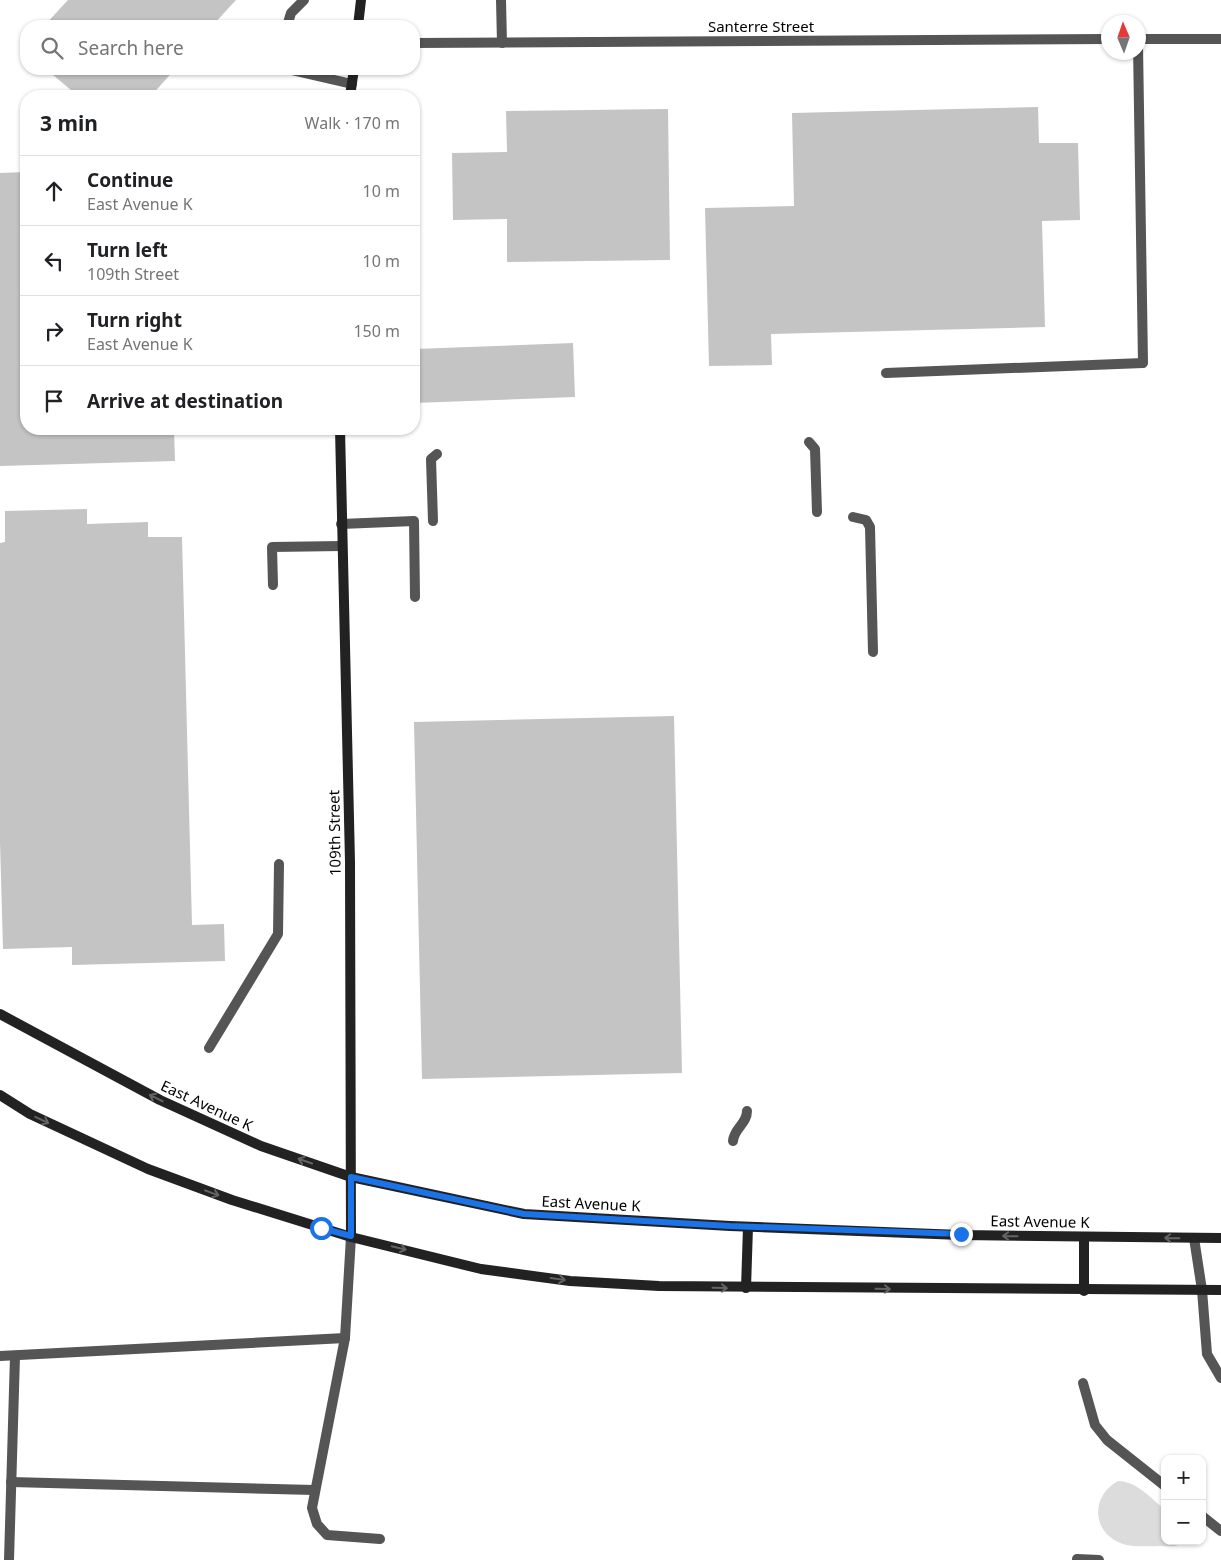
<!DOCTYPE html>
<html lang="en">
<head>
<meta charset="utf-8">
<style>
  body { margin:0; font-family:"Noto Sans",sans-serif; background:#f2f2f2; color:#202124 }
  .controls { position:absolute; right:15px; bottom:15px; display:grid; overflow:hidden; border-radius:10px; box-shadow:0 1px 4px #0004 }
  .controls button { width:45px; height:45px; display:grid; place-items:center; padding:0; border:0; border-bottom:1px solid #e0e0e0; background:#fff; color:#202124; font:25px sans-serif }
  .compass { position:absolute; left:1101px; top:15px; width:45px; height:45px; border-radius:50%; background:#fff; box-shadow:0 1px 4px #0004; rotate:358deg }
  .stop { position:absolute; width:15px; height:15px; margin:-11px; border:4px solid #1a73e8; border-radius:50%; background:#fff }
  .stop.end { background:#1a73e8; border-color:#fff; box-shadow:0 1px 5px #0008 }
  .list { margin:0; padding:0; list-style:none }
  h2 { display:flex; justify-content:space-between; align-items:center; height:65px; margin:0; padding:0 20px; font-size:21px }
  h2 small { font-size:16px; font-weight:400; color:#757577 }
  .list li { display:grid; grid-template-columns:32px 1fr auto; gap:15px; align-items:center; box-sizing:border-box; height:70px; padding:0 20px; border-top:1px solid #e0e0e0 }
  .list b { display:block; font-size:19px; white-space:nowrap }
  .list p { margin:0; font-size:16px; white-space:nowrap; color:#757577 }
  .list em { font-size:16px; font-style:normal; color:#757577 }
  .icon { flex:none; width:28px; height:28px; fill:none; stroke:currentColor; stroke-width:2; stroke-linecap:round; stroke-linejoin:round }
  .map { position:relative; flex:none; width:1221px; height:1560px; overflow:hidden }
  .search { position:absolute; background:#fff; box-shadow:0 1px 4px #0004; left:20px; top:20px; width:400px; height:55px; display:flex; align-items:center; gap:12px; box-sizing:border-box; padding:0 18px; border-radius:20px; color:#757577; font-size:19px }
  .panel { position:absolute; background:#fff; box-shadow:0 1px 4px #0004; left:20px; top:90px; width:400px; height:345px; border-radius:20px }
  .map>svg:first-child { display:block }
</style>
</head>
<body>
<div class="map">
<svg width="1221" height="1560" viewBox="0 0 1221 1560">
  <rect width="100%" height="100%" fill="#fff"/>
  <path fill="#dcdcdc" d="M 1118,1481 C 1136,1481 1151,1498 1165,1510 L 1165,1541 L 1185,1541 C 1178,1548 1169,1546 1160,1546 C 1146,1546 1130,1548 1118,1542 C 1091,1529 1092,1495 1118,1481 Z"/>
  <g fill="#c4c4c4">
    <path d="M 68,0 L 236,0 L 212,26 L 44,26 Z"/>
    <path d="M 46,69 L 175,69 L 151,96 L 78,96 Z"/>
    <path d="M 1038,107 L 1039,143 L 1078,143 L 1080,220 L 1042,221 L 1045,327 L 771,334 L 772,365 L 709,366 L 705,208 L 794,206 L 792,113 Z"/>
    <path d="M 668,109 L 670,260 L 507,262 L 507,219 L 453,220 L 452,153 L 507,152 L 506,111 Z"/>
    <path d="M 26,172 L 26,429 L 174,429 L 175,461 L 0,466 L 0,173 Z"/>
    <path d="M 573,343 L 575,397 L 414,403 L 414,349 Z"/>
    <path d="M 87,509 L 87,524 L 148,522 L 148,537 L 182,537 L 192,925 L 224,924 L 225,961 L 72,965 L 72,947 L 3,949 L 0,842 L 0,543 L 5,542 L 5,511 Z"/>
    <path d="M 674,716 L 682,1073 L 422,1079 L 414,722 Z"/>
  </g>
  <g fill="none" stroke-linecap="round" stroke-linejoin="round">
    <g stroke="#555" stroke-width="10">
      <path d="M 501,0 L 502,43"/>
      <path d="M 287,26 L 291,13 L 304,0"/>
      <path d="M 287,69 L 352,84"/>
      <path d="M 886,373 L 1143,363 L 1138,45"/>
      <path d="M 809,442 L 815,449 L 817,512"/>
      <path d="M 853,517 L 866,520 L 870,527 L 873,652"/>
      <path d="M 433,521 L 431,459 L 437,454"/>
      <path d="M 341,524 L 414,521 L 415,597"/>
      <path d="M 273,585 L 272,547 L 342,546"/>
      <path d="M 209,1048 L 278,934 L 279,864"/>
      <path d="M 733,1141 C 734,1128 747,1124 747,1111"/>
      <path d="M 1194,1238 L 1202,1290 L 1207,1354 L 1221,1378"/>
      <path d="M 345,1338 L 312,1508 L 317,1524 L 327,1535 L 380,1539"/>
      <path d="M 1083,1383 L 1095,1425 L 1107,1440 L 1165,1486"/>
      <path d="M 11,1482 L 314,1490"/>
      <path d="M 1202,1516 L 1221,1531"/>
      <path d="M 1077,1559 L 1099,1560"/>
      <path d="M 9,1560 L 15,1356"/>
    </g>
    <g stroke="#555" stroke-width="10">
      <path d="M 1138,39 L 1221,39"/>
      <path d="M 414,43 L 1108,39"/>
      <path d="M 0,1356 L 345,1338 L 351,1237"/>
    </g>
    <g stroke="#222" stroke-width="10">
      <path d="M 358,26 L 361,0"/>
      <path d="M 350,96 L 354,69"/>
      <path d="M 340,429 L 350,862 L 351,1237"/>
      <path d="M 0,1014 L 160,1100 L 261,1146 L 351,1177 L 524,1214 L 730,1226 L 961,1235 L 1221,1238"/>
      <path d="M 0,1095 L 30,1114 L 148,1169 L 232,1200 L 351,1237 L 481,1269 L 570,1281 L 659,1286 L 1221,1290"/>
      <path d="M 746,1288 L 748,1227"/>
      <path d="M 1084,1291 L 1084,1237"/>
    </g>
  </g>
  <defs><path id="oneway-shaft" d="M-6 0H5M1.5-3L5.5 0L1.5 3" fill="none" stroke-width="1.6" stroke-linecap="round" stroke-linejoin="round" transform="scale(1.25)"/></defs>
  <g stroke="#646464">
    <use href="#oneway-shaft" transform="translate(156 1098) rotate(-153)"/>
    <use href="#oneway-shaft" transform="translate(42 1120) rotate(25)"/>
    <use href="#oneway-shaft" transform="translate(305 1161) rotate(-161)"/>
    <use href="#oneway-shaft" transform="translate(212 1193) rotate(20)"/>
    <use href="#oneway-shaft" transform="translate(1010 1236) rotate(-179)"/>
    <use href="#oneway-shaft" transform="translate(1172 1238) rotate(-179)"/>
    <use href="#oneway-shaft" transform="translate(399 1248) rotate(14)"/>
    <use href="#oneway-shaft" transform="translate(558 1279) rotate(8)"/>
    <use href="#oneway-shaft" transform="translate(720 1288) rotate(1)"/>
    <use href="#oneway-shaft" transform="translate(883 1289) rotate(1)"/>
  </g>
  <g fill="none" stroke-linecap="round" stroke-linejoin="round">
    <path stroke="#1a73e8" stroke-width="6" d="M 321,1228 L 351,1236 L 351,1177 L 524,1214 L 730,1226 L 961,1234"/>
  </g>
  <g text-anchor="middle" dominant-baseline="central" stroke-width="4" stroke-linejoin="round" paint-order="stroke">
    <g font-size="15" fill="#000" stroke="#fff">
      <text x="761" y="26">Santerre Street</text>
      <text transform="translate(334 833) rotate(-91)">109th Street</text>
      <text transform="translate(207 1105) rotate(25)">East Avenue K</text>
      <text transform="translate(591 1203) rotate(3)">East Avenue K</text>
      <text transform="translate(1040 1221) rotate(1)">East Avenue K</text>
    </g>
  </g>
</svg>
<div class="controls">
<button>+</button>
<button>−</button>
</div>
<svg class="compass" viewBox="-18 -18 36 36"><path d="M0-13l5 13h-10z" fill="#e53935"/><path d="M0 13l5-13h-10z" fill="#757577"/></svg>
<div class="stop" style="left:321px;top:1228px"></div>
<div class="stop end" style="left:961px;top:1234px"></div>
<div class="search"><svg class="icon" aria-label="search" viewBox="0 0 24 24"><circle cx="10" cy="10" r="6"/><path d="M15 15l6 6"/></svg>Search here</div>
<section class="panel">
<h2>3 min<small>Walk · 170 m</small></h2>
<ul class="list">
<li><svg class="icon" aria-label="ahead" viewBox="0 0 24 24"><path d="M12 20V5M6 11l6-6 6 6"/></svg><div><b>Continue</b><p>East Avenue K</p></div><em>10 m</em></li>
<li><svg class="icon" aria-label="left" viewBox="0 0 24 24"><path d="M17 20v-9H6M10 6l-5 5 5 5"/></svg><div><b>Turn left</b><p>109th Street</p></div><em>10 m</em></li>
<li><svg class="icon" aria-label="right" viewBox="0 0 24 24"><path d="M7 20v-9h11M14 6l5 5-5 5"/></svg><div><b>Turn right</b><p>East Avenue K</p></div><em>150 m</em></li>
<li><svg class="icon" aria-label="arrive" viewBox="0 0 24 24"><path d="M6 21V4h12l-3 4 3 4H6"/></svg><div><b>Arrive at destination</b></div></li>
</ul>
</section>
</div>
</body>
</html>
